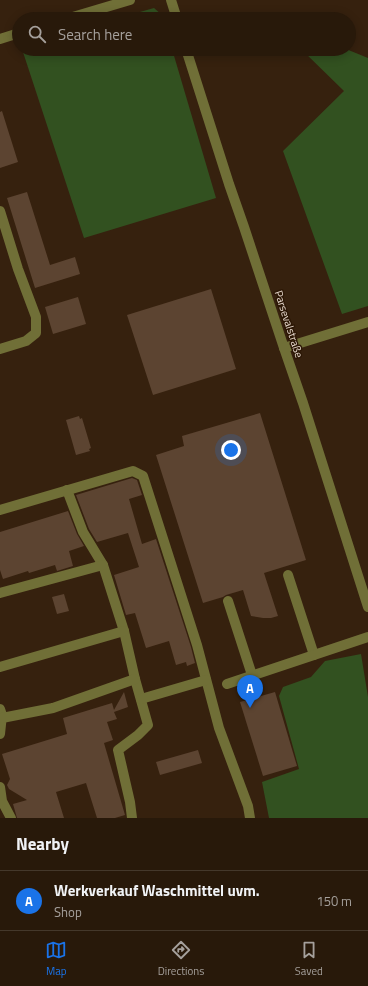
<!DOCTYPE html>
<html lang="en">
<head>
<meta charset="utf-8">
<style>
  body { margin:0; font-family:"Titillium Web",sans-serif; background:#302213; color:#f1f3f6 }
  .you { position:absolute; left:231px; top:450px; width:14px; height:14px; margin:-10px; border:3px solid #fff; border-radius:50%; background:#1a73e8; box-shadow:0 0 0 6px #1a73e833 }
  .badge { display:grid; place-items:center; width:26px; height:26px; border-radius:50%; background:#1a73e8; color:#fff; font-size:13px; font-weight:700 }
  .pin { position:absolute; translate:-50% -33px; filter:drop-shadow(0 1px 2px #0008) }
  .pin::after { content:''; position:absolute; top:21px; width:14px; height:12px; background:inherit; clip-path:polygon(0 0,100% 0,50% 100%) }
  .list { margin:0; padding:0; list-style:none }
  h2 { display:flex; justify-content:space-between; align-items:center; height:52px; margin:0; padding:0 16px; font-size:17px }
  h2 small { font-size:13px; font-weight:400; color:#a5a09c }
  .list li { display:grid; grid-template-columns:26px 1fr auto; gap:12px; align-items:center; box-sizing:border-box; height:60px; padding:0 16px; border-top:1px solid #44382b }
  .list b { display:block; font-size:15px; white-space:nowrap }
  .list p { margin:0; font-size:13px; white-space:nowrap; color:#a5a09c }
  .list em { font-size:13px; font-style:normal; color:#a5a09c }
  .icon { flex:none; width:22px; height:22px; fill:none; stroke:currentColor; stroke-width:2; stroke-linecap:round; stroke-linejoin:round }
  .map { position:relative; flex:none; width:368px; height:818px; overflow:hidden }
  .search { position:absolute; background:#28190a; box-shadow:0 2px 10px #0003; left:12px; right:12px; top:12px; height:44px; display:flex; align-items:center; gap:10px; box-sizing:border-box; padding:0 14px; border-radius:22px; color:#a5a09c; font-size:15px }
  .sheet { height:112px; background:#28190a }
  nav { display:flex; justify-content:space-around; align-items:center; box-sizing:border-box; height:56px; border-top:1px solid #44382b; background:#28190a; font-size:11px; color:#a5a09c }
  nav a { display:grid; justify-items:center; gap:2px }
  nav .on { color:#1a73e8 }
  .map>svg:first-child { display:block }
</style>
</head>
<body>
<div class="map">
<svg width="368" height="818" viewBox="0 0 368 818">
  <rect width="100%" height="100%" fill="#36210e"/>
  <g fill="#325120">
    <path d="M 154,8 L 162,15 L 163,19 L 115,19 Z"/>
    <path d="M 22,49 L 172,49 L 216,198 L 84,238 Z"/>
    <path d="M 301,49 L 346,49 L 368,58 L 368,306 L 342,314 L 283,151 L 344,91 Z"/>
    <path d="M 361,654 L 368,697 L 368,818 L 269,818 L 262,782 L 299,769 L 279,696 L 283,687 L 311,677 L 325,661 Z"/>
  </g>
  <g fill="#5c4431">
    <path d="M 2,111 L 18,162 L 0,168 L 0,112 Z"/>
    <path d="M 27,192 L 50,265 L 75,257 L 80,274 L 35,288 L 7,198 Z"/>
    <path d="M 211,289 L 236,369 L 153,395 L 127,315 Z"/>
    <path d="M 78,297 L 86,324 L 53,334 L 45,307 Z"/>
    <path d="M 260,413 L 306,560 L 264,573 L 278,616 L 271,618 L 263,618 L 251,616 L 243,590 L 226,595 L 223,597 L 203,603 L 156,455 L 184,446 L 182,436 Z"/>
    <path d="M 79,416 L 80,419 L 82,418 L 91,448 L 89,449 L 90,451 L 76,455 L 66,420 Z"/>
    <path d="M 132,478 L 137,480 L 142,495 L 129,499 L 142,544 L 156,539 L 191,647 L 195,663 L 187,666 L 186,662 L 176,665 L 169,641 L 146,648 L 135,613 L 126,615 L 114,575 L 139,567 L 128,533 L 97,542 L 89,529 L 76,495 Z"/>
    <path d="M 68,511 L 77,534 L 84,546 L 69,551 L 73,566 L 57,571 L 55,565 L 29,573 L 28,571 L 3,579 L 0,570 L 0,532 Z"/>
    <path d="M 64,594 L 69,611 L 57,614 L 52,597 Z"/>
    <path d="M 124,692 L 128,707 L 114,712 L 117,719 L 107,722 L 113,740 L 104,743 L 125,815 L 115,818 L 97,818 L 86,783 L 56,792 L 64,818 L 17,818 L 13,804 L 27,800 L 9,789 L 7,785 L 10,779 L 2,754 L 67,734 L 63,718 L 112,703 L 114,710 Z"/>
    <path d="M 275,692 L 297,766 L 263,776 L 240,702 Z"/>
    <path d="M 198,750 L 202,763 L 160,775 L 156,762 Z"/>
  </g>
  <g fill="none" stroke-linecap="round" stroke-linejoin="round">
    <g stroke="#706f37" stroke-width="10">
      <path d="M 171,0 L 177,19"/>
      <path d="M 66,19 L 130,0"/>
      <path d="M 0,39 L 19,33"/>
      <path d="M 186,49 L 229,184 L 244,227 L 284,348 L 303,403 L 368,607"/>
      <path d="M 0,211 L 18,269 L 36,317 L 36,333 L 26,341 L 0,349"/>
      <path d="M 284,348 L 368,322"/>
      <path d="M 67,490 L 83,532 L 103,565 L 124,631 L 135,679 L 148,725 L 138,735 L 118,750 L 130,802 L 132,818"/>
      <path d="M 0,510 L 133,471 L 143,476 L 197,645 L 219,728 L 248,806 L 250,818"/>
      <path d="M 288,575 L 314,655"/>
      <path d="M 0,593 L 103,565"/>
      <path d="M 228,601 L 252,675"/>
      <path d="M 0,667 L 124,631"/>
      <path d="M 227,684 L 368,637"/>
      <path d="M 141,699 L 206,680"/>
      <path d="M 0,709 L 2,715 L 0,734"/>
      <path d="M 2,718 L 53,708 L 135,679"/>
      <path d="M 0,787 L 2,801 L 11,818"/>
    </g>
  </g>
  <g text-anchor="middle" dominant-baseline="central" stroke-width="3" stroke-linejoin="round" paint-order="stroke">
    <g font-size="11" fill="#e5d7cb" stroke="#2c1705">
      <text transform="translate(289 324) rotate(72)">Parsevalstraße</text>
    </g>
  </g>
</svg>
<div class="you"></div>
<div class="pin badge" style="left:250px;top:708px">A</div>
<div class="search"><svg class="icon" aria-label="search" viewBox="0 0 24 24"><circle cx="10" cy="10" r="6"/><path d="M15 15l6 6"/></svg>Search here</div>
</div>
<section class="sheet">
<h2>Nearby<small></small></h2>
<ul class="list">
<li><span class="badge">A</span><div><b>Werkverkauf Waschmittel uvm.</b><p>Shop</p></div><em>150 m</em></li>
</ul>
</section>
<nav>
<a class="on"><svg class="icon" aria-label="map" viewBox="0 0 24 24"><path d="M3 6l6-2 6 2 6-2v14l-6 2-6-2-6 2zM9 4v14M15 6v14"/></svg>Map</a>
<a><svg class="icon" aria-label="directions" viewBox="0 0 24 24"><path d="M12 3l9 9-9 9-9-9zM9 14v-3h6M13 9l2 2-2 2"/></svg>Directions</a>
<a><svg class="icon" aria-label="saved" viewBox="0 0 24 24"><path d="M7 4h10v16l-5-4-5 4z"/></svg>Saved</a>
</nav>
</body>
</html>
